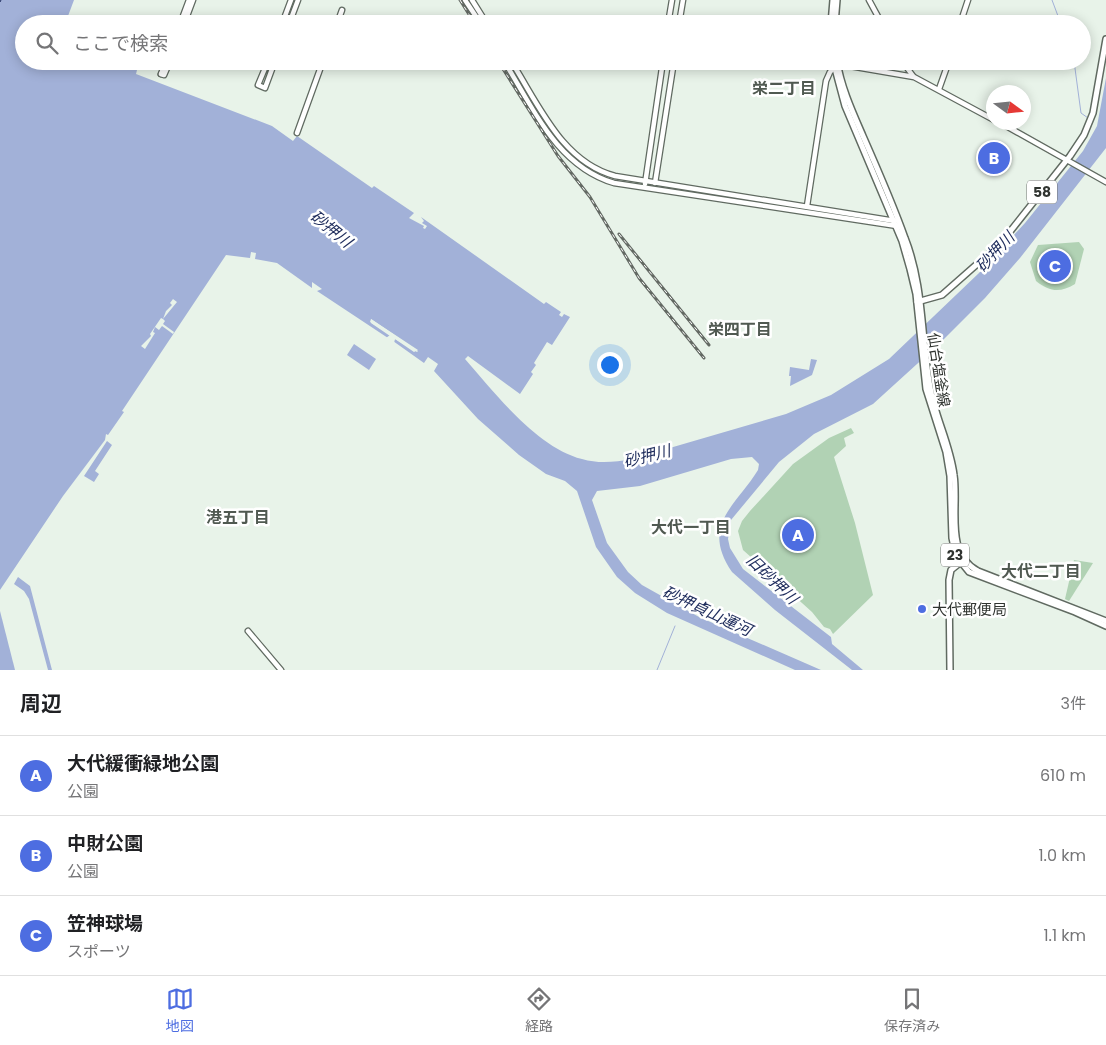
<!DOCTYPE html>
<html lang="ja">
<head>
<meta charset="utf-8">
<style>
  body { margin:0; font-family:Poppins,"Noto Sans JP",sans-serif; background:#f6f6f6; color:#202124 }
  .compass { position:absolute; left:986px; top:85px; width:45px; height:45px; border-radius:50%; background:#fff; box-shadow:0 2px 12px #0003; rotate:105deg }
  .you { position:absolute; left:609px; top:364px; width:18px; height:18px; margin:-12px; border:4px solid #fff; border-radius:50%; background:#1a73e8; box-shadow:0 0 0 8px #1a73e833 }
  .badge { display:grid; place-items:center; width:32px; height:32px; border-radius:50%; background:#4d6de1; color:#fff; font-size:16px; font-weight:700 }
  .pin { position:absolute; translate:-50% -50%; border:2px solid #fff; box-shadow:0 1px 5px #0006 }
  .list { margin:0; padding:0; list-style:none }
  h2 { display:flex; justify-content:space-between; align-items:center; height:65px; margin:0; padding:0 20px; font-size:21px }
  h2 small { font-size:16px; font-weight:400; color:#757577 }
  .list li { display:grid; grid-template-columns:32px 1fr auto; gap:15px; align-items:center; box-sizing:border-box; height:80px; padding:0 20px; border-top:1px solid #e0e0e0 }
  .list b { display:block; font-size:19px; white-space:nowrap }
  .list p { margin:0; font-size:16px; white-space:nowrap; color:#757577 }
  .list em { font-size:16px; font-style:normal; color:#757577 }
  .icon { flex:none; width:28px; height:28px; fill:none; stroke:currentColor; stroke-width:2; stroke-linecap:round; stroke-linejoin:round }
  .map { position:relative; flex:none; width:1106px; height:670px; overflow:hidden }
  .search { position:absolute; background:#fff; box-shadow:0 2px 12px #0003; left:15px; right:15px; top:15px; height:55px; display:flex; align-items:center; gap:12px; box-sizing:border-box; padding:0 18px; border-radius:28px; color:#757577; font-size:19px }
  .sheet { height:305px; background:#fff }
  nav { display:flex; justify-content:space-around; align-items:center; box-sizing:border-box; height:70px; border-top:1px solid #e0e0e0; background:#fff; font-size:14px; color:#757577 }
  nav a { display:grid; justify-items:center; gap:2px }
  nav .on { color:#4d6de1 }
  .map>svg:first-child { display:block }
</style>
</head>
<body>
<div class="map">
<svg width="1106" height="670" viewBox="0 0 1106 670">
  <rect width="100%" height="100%" fill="#e8f3e9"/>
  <g fill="#b1d2b4">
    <path d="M 990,150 L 1002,154 L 998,166 L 986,162 Z"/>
    <path d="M 1079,242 L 1084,249 L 1075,284 C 1060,293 1050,292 1036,281 L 1030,262 L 1038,245 Z"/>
    <path d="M 851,428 L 854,433 L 844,438 L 846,446 L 834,457 L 855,523 L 873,595 L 833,634 L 830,629 L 824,627 L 812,612 L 743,550 L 738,531 L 742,521 L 750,511 L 793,464 L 829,438 Z"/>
    <path d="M 1074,560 L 1093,563 L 1069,601 L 1065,599 Z"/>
  </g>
  <g fill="#a2b1d8">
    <path d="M 0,0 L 74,0 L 65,24 L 24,24 L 24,61 L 126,61 L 138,66 L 136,74 L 272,126 L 293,141 L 297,136 L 372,188 L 374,186 L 414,213 L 409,218 L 424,226 L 423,228 L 425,229 L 427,226 L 422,223 L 424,221 L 421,217 L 544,304 L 546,302 L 561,312 L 559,315 L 562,317 L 564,314 L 570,317 L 552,345 L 547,342 L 534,363 L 536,365 L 531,372 L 533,374 L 520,394 L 468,356 L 465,359 C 495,393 536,447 582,459 C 599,464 615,462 632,459 L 786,414 L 831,395 L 889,359 L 979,273 L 1025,223 L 1083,151 L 1097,126 L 1106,78 L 1106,148 L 1020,258 L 985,298 L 939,344 L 873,404 L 814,434 L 779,462 L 731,520 L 728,539 L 730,548 L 743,569 L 831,637 L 832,644 L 863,670 L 852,670 L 775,610 L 732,572 C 700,525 736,506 758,470 L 759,464 L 752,457 L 731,459 L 640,486 L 597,491 L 592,500 L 607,543 L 628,572 L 642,585 L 699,617 L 821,670 L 795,670 L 667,613 L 635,593 L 617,577 L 596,547 L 577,491 L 565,481 L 546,474 L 519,455 L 478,419 L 434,371 L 438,364 L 428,357 L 424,363 L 393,341 L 395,339 L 414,352 L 418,350 L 371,319 L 371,323 L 390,336 L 388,338 L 317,291 L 322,289 L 312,282 L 312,288 L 277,263 L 255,259 L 256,253 L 251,252 L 250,258 L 226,255 L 122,411 L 124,412 L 108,435 L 106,434 L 105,440 L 63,496 L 0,590 Z"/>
    <path d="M 354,344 L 376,359 L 369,370 L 347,355 Z"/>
    <path d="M 811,359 L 817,360 L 812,375 L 790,386 L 791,376 L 789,376 L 790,367 L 809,370 Z"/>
    <path d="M 107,441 L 112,445 L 95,471 L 99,474 L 94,482 L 84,476 Z"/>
    <path d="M 18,577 L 30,586 L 52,670 L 48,670 L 29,599 L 24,591 L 14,584 Z"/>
    <path d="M 0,611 L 15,670 L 0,670 Z"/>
  </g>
  <g fill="#e8f3e9">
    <path d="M 173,299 L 177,302 L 163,319 L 165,321 L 163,324 L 174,332 L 173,334 L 162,326 L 159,330 L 155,327 L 153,332 L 155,333 L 145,349 L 141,346 L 151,336 L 150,334 L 161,318 L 163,319 L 166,311 L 172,305 L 170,303 Z"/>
    <path d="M 371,319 L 418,351 L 417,352 L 395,339 L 394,343 L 391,341 L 392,337 L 390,340 L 386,338 L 390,335 L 370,322 Z"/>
  </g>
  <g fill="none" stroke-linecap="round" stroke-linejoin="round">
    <g stroke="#a2b1d8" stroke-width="1">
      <path d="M 1052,0 L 1061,24"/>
      <path d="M 1074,61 L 1081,113 L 1088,118"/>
      <path d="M 657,670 L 675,626"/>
    </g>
    <path stroke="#1e2c5c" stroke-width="1" stroke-dasharray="6 5" stroke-linecap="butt" d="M 0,2 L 1,0"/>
    <defs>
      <g id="secondary">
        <path d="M 465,0 L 481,24"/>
        <path d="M 472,0 L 487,24"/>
        <path d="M 869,0 L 882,24"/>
        <path d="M 180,24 L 189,0"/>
        <path d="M 184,24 L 193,0"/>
        <path d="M 282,24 L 291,0"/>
        <path d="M 289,24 L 298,0"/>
        <path d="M 337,24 L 342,10"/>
        <path d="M 668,24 L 672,0"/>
        <path d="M 679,24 L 683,0"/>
        <path d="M 960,24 L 968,0"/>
        <path d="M 268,61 L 258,85 L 265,88 L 275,61"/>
        <path d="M 504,61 C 533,108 557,166 614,183 L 897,226"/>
        <path d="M 511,61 C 539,105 562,162 615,176 L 895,221"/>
        <path d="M 902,61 L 913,76"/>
        <path d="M 161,74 L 164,75 L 170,61"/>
        <path d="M 161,74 L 166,61"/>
        <path d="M 939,89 L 949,61"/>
        <path d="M 999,122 L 1106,182"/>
        <path d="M 297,133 L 323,61"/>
        <path d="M 655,183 L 674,61"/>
        <path d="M 645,184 L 663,61"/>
        <path d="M 807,206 L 826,81 L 830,72 L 838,64 L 914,77 L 994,120"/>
        <path d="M 248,631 L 281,670"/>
      </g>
      <g id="primary">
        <path d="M 831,24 L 833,0"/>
        <path d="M 835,24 L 837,0"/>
        <path d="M 833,61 L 845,106 L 902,241 L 910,269 L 916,294 L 926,389 L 946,452 L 950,476 L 952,538 L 956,556 L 969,572 L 1075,612 L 1106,626"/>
        <path d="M 837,61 C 841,87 853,113 863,136 C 878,170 893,204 905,238 C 924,286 921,338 930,387 C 935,417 950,444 954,475 C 959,507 944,553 978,571 L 1106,621"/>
        <path d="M 917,302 L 942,295 L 1001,243 L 1070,156 L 1084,135 L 1093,113 L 1106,39"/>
        <path d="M 950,670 L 949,580 L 951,570 L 961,562"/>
      </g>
    </defs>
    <use href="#secondary" stroke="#606a61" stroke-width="7"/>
    <use href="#primary" stroke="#606a61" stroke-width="8"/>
    <use href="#secondary" stroke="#fff" stroke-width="4.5"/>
    <use href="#primary" stroke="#fff" stroke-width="5"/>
    <defs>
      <g id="rail">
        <path d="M 460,0 L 475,24"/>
        <path d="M 498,61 L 558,156 L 590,197 L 639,278 L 704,358"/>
        <path d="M 619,234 L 709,345"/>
      </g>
    </defs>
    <use href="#rail" stroke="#636963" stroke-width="3"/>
    <use href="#rail" stroke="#fff" stroke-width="1" stroke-dasharray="4" stroke-linecap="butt"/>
  </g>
  <circle fill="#4d6de1" stroke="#fff" stroke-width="2" cx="922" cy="609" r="5"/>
  <g text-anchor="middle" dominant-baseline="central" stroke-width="5" stroke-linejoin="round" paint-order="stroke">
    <g fill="#fff" stroke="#6e716e" stroke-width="1">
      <rect x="1027" y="180.5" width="30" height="23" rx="4"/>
      <rect x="941" y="543.5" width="28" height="23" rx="4"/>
    </g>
    <g font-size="14" font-weight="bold" fill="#303430">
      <text x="1042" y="192">58</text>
      <text x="955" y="555">23</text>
    </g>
    <g font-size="15" fill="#303430" stroke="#fff">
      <text transform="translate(939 370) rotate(81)">仙台塩釜線</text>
    </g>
    <g font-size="15" fill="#303430" stroke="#fff" text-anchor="start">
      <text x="932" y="609">大代郵便局</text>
    </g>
    <g font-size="16" font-weight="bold" fill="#505951" stroke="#fff">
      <text x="784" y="88">栄二丁目</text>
      <text x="740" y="329">栄四丁目</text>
      <text x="238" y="517">港五丁目</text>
      <text x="691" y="527">大代一丁目</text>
      <text x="1041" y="571">大代二丁目</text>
    </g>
    <g font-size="16" font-style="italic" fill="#1e2c5c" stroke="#fff">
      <text transform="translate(331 229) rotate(39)">砂押川</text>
      <text transform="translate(995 252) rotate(-47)">砂押川</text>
      <text transform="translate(647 456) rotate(-14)">砂押川</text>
      <text transform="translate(772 579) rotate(44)">旧砂押川</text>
      <text transform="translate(707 611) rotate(25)">砂押貞山運河</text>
    </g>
  </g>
</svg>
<svg class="compass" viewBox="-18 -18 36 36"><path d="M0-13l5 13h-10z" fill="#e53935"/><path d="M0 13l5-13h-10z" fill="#757577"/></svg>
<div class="you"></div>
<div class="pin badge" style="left:798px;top:535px">A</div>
<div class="pin badge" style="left:994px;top:158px">B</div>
<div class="pin badge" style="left:1055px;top:266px">C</div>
<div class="search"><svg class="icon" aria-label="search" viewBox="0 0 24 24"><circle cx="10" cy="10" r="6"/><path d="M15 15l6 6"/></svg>ここで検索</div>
</div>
<section class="sheet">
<h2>周辺<small>3件</small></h2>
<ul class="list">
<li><span class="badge">A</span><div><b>大代緩衝緑地公園</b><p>公園</p></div><em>610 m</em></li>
<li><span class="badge">B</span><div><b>中財公園</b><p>公園</p></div><em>1.0 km</em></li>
<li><span class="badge">C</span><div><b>笠神球場</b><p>スポーツ</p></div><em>1.1 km</em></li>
</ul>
</section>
<nav>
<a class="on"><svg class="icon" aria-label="map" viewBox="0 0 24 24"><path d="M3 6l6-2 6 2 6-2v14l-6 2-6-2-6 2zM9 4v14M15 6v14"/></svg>地図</a>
<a><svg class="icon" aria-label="directions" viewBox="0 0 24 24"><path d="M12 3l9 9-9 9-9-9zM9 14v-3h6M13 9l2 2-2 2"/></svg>経路</a>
<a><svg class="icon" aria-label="saved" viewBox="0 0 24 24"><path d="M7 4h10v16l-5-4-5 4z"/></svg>保存済み</a>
</nav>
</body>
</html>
